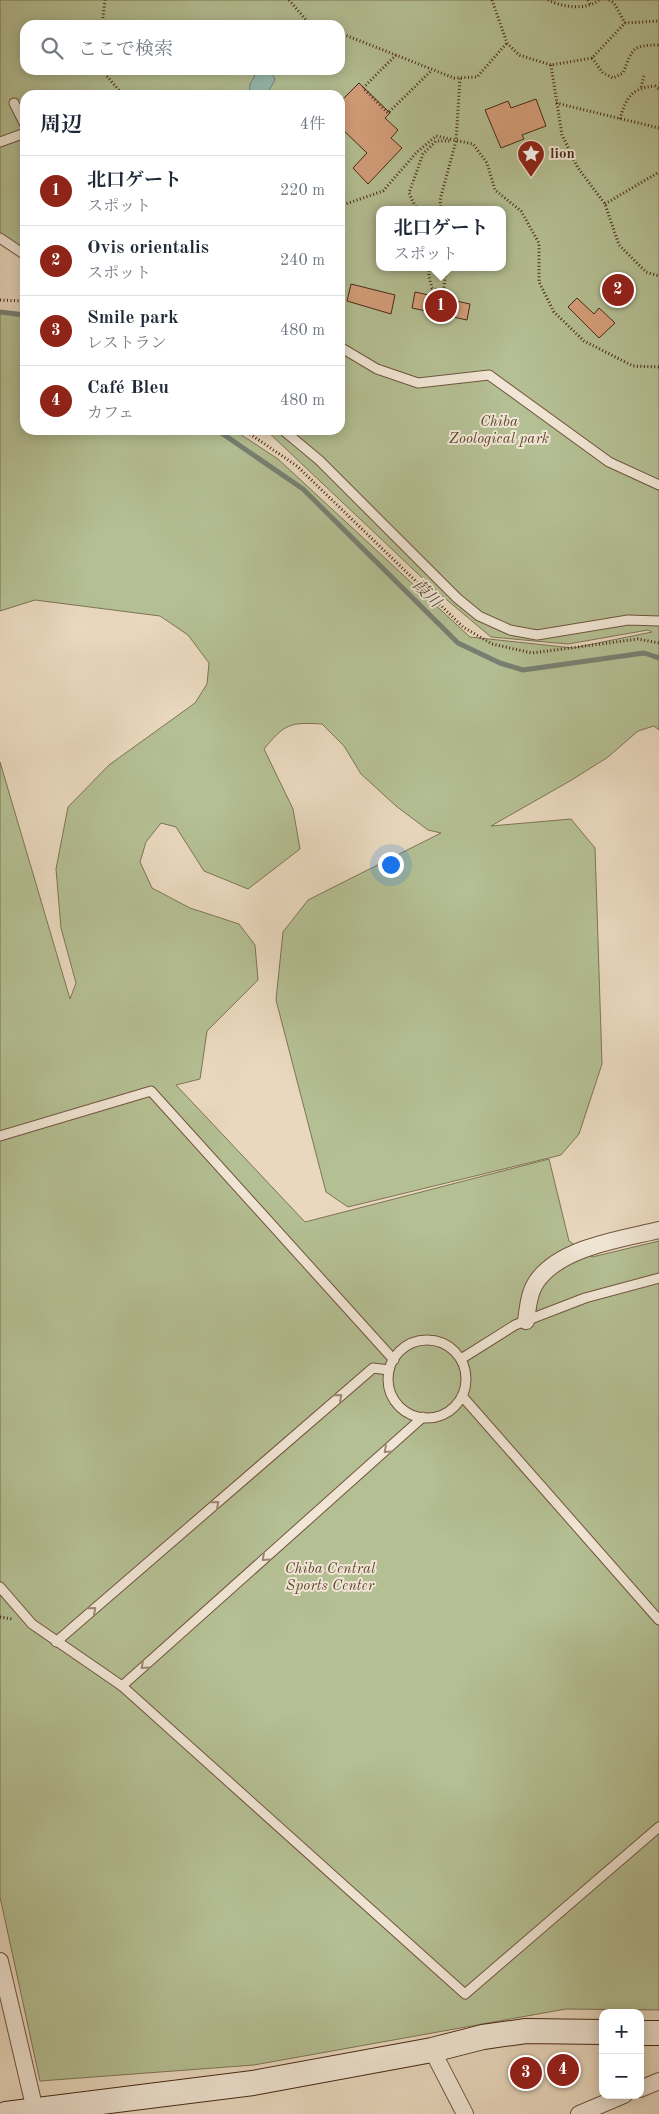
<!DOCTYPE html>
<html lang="ja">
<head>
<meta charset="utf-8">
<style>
  body { margin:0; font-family:"Old Standard TT","Noto Serif JP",serif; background:#f2f2f3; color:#1f2937 }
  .controls { position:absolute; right:15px; bottom:15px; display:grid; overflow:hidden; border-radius:10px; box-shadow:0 2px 12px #0003 }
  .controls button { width:45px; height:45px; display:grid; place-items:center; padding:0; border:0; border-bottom:1px solid #e0e1e3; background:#fff; color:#1f2937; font:25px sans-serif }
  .you { position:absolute; left:390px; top:864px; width:18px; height:18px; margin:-12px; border:4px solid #fff; border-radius:50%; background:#1a73e8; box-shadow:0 0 0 8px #1a73e833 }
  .badge { display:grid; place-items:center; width:32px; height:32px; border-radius:50%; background:#8f2418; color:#fff; font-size:16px; font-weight:700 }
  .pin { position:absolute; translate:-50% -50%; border:2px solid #fff; box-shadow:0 1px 5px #0006 }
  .popup { position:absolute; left:376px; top:206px; width:130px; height:65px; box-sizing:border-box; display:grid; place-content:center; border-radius:10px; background:#fff; filter:drop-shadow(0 1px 4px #0005); font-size:16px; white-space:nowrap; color:#747a83 }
  .popup b { font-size:19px; color:#1f2937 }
  .popup::after { content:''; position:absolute; left:50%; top:100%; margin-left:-10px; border:10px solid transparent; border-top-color:#fff }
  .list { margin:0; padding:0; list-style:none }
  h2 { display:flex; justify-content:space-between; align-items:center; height:65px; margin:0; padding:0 20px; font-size:21px }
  h2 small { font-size:16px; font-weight:400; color:#747a83 }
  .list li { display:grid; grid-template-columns:32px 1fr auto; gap:15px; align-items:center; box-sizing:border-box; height:70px; padding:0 20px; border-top:1px solid #e0e1e3 }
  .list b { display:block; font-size:19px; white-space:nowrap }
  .list p { margin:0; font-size:16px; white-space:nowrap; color:#747a83 }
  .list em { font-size:16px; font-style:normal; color:#747a83 }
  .icon { flex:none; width:28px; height:28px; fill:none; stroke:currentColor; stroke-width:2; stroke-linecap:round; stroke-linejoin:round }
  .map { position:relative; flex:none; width:659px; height:2114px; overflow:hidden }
  .search { position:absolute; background:#fff; box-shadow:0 2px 12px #0003; left:20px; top:20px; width:325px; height:55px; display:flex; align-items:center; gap:12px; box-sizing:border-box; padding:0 18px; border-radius:15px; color:#747a83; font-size:19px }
  .panel { position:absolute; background:#fff; box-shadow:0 2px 12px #0003; left:20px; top:90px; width:325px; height:345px; border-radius:15px }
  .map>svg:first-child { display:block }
</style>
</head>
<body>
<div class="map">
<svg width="659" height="2114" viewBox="0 0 659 2114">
  <rect width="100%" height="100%" fill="#e9d8be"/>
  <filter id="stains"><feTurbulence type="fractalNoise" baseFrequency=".004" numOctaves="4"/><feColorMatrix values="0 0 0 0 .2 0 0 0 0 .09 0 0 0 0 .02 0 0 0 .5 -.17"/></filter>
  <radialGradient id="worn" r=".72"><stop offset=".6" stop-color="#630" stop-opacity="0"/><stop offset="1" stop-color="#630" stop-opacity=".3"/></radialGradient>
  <path fill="#b4bf93" stroke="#7e7454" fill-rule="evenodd" d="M 0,0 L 659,0 L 659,730 L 654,726 L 638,731 L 608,757 L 570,781 L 491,826 L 571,819 L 595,848 L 602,1064 L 579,1134 L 561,1155 L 348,1207 L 326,1192 L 276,1000 L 283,932 L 308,900 L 441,833 L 428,830 L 396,806 L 361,774 L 344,746 L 322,724 C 289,722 285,724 264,749 L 293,809 L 300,849 L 248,889 L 204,871 L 176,827 L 161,823 L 146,842 L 140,862 L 152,888 L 190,908 L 239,924 L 255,945 L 258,980 L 207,1031 L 200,1079 L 176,1085 L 305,1222 L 549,1159 L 569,1241 L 592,1257 L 659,1241 L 659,2010 L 566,2009 L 254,2065 L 40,2081 L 0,1897 L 0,762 L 70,999 L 76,983 L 61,928 L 56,869 L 68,807 L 109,765 L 195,703 L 207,684 L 209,663 L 188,635 L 160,616 L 35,600 L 0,611 L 0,312 L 25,315 L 25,430 L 234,430 L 278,459 L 470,637 L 573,648 L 652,632 L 648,630 L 568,644 L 491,637 L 434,589 L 266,430 L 340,430 L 340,95 L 25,95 L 25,259 L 0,236 ZM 25,25 L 340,25 L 340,70 L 25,70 ZM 380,210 L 502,210 L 502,267 L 380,267 Z"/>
  <path fill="#97bab0" stroke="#788072" d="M 258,70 L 271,70 L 275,80 L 266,95 L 249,95 L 250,84 Z"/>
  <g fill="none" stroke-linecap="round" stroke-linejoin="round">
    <g stroke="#788072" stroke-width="5">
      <path d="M 0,312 L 25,315"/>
      <path d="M 217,430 L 303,489 L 458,643 L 500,663 L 523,670 L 644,653 L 659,658"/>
    </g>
  </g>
  <g fill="#d49e7a" stroke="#492814">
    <path d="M 359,83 L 390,113 L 385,118 L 398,130 L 391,138 L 402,148 L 368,184 L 353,168 L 367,153 L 340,127 L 340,102 Z"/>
    <path d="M 536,99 L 546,126 L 522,135 L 524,139 L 501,148 L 485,110 L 508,101 L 511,108 Z"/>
    <path d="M 351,284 L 395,295 L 391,314 L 347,301 Z"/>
    <path d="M 415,292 L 470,304 L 467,320 L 412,308 Z"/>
    <path d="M 577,298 L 594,314 L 599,308 L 615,323 L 599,338 L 568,307 Z"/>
  </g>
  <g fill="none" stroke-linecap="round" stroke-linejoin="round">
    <defs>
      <g id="lane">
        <path d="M 14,103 L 25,125"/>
        <path d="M 0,142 L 25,133"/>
        <path d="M 0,238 L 25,255"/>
        <path d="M 340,347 L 377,369 L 418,383 L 489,375 L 609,462 L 659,485"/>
        <path d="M 283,430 L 319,460 L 457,598 L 479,616 L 510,630 L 537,635 L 628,620 L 659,621"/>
        <path d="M 0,1136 L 151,1091 L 394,1360"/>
        <circle cx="427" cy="1379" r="39"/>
        <path d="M 461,1359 L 515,1325 L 585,1298 L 659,1278"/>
        <path d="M 462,1396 L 659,1620"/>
        <path d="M 0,1587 L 32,1624 L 122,1686 L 465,1994 L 659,1827"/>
        <path d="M 56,1642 L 373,1368 L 389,1370"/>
        <path d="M 122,1686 L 423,1417"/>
      </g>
      <g id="street">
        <path d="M 526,1321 C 528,1307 529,1292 537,1281 C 561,1247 622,1239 659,1230"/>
        <path d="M 0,1961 L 35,2110"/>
        <path d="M 432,2050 L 465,2114"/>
        <path d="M 640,2089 L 659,2081"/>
        <path d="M 579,2114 L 624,2095"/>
      </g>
      <g id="secondary">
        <path d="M 640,2033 L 659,2033"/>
        <path d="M 6,2114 L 253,2083 L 432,2050 L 483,2037 L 526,2031 L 603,2032"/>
      </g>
    </defs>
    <use href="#lane" stroke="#71543e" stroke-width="11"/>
    <use href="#street" stroke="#71543e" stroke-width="18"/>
    <use href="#secondary" stroke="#492814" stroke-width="26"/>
    <g stroke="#492814" stroke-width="3" stroke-dasharray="1 2.5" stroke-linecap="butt">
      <path d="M 289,0 L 307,21 L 319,25"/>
      <path d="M 492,0 L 507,43 L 519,55 L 551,65 L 592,58 L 625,23 L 659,21"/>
      <path d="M 548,0 C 562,7 585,11 599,0"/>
      <path d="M 588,0 L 591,6"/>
      <path d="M 609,0 L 614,3 L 625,23"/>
      <path d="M 102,25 L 105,0"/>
      <path d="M 340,33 L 454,78 L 477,77 L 507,43"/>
      <path d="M 396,55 L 363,88 L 388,113 L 432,70"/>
      <path d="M 592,58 L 603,73 L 613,78 L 623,73 C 633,49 631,45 659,45"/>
      <path d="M 551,65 L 562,135 L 578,168 L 605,204 L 619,245 L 646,272 L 659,276"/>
      <path d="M 104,70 L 105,74 L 123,95"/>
      <path d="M 641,87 L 644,76"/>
      <path d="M 556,103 L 659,128"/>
      <path d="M 620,119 C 626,97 632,88 655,86 L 659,89"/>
      <path d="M 605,204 L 659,172"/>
      <path d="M 340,206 L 383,191 L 417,152 L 436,136 L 473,144 L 487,163 L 495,190 L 521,211 L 539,243 L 539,282 L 554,312 L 584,341 L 633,366 L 659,367"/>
      <path d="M 417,210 L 409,193 L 423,154 L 436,141 L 451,141"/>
      <path d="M 441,210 L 440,200 L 456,141 L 460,78"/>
      <path d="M 429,267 L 429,277 L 432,288 L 444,293"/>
      <path d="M 443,298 L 446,267"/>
      <path d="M 0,300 L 25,301"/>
      <path d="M 244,430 L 297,466 L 463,627 L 492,644 L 532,653 L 638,639 L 659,643"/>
      <path d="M 0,1617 L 12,1619"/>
    </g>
    <use href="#lane" stroke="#f1e6d5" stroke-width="9"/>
    <use href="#street" stroke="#f1e6d5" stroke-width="16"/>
    <use href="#secondary" stroke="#f1e6d5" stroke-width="24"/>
  </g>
  <defs><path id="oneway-chevron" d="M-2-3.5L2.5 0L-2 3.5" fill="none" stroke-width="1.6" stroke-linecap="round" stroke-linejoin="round" transform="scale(1.25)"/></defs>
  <g stroke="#9d8774">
    <use href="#oneway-chevron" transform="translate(339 1397) rotate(-41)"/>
    <use href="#oneway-chevron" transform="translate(387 1450) rotate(138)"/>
    <use href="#oneway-chevron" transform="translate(216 1504) rotate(-41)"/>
    <use href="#oneway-chevron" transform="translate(265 1558) rotate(138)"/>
    <use href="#oneway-chevron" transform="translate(93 1610) rotate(-41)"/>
    <use href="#oneway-chevron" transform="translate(144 1666) rotate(138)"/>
  </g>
  <defs>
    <symbol id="sight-pin" viewBox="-11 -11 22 30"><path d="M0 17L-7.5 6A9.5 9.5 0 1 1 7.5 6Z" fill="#8f2418" stroke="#f1e6d5"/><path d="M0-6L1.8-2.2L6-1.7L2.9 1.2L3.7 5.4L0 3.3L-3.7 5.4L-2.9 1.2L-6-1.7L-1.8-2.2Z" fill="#fff"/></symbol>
  </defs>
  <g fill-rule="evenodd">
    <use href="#sight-pin" x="515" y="138" width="32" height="43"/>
  </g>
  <g text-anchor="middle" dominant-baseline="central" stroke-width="4" stroke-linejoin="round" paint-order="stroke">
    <g font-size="15" font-weight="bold" fill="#492814" stroke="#f1e6d5" text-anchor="start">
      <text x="550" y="154">lion</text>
    </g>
    <g font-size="15" font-style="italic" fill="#5e462d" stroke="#f1e6d5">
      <text x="499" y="422">Chiba<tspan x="499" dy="17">Zoological park</tspan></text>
      <text x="330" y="1569">Chiba Central<tspan x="330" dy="17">Sports Center</tspan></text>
    </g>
    <g font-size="16" font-style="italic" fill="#5c4c3b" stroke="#f1e6d5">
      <text transform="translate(426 594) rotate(45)">葭川</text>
    </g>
  </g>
  <rect width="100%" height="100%" filter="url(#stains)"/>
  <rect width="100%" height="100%" fill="url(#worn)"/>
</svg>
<div class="controls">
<button>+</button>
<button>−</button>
</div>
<div class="you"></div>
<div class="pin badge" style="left:441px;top:306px">1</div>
<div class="popup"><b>北口ゲート</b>スポット</div>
<div class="pin badge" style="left:618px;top:290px">2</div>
<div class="pin badge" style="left:526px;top:2073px">3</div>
<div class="pin badge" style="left:563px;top:2070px">4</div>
<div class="search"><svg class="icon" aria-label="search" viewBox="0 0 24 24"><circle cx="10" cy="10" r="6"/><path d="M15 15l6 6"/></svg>ここで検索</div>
<section class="panel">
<h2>周辺<small>4件</small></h2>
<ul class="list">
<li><span class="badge">1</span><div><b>北口ゲート</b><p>スポット</p></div><em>220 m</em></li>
<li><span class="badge">2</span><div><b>Ovis orientalis</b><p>スポット</p></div><em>240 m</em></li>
<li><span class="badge">3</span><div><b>Smile park</b><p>レストラン</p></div><em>480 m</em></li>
<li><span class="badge">4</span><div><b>Café Bleu</b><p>カフェ</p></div><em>480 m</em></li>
</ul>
</section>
</div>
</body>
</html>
